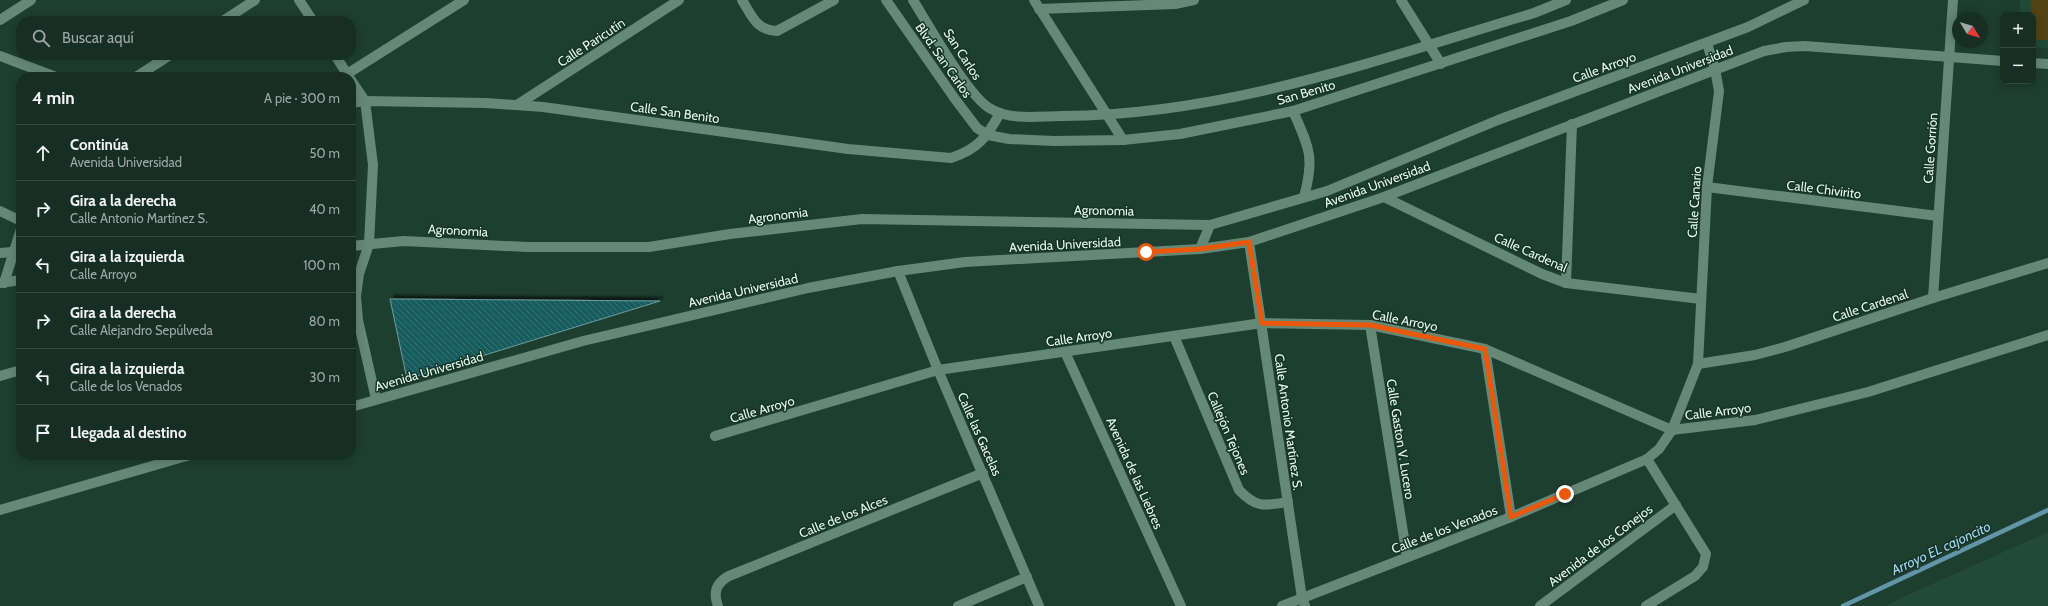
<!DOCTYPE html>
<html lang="es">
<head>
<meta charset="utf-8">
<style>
  body { margin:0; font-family:Cabin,sans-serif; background:#233a31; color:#f1f3f6 }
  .controls { position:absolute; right:12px; top:12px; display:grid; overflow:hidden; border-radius:8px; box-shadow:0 2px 10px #0003 }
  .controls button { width:36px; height:36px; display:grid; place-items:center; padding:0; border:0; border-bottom:1px solid #354a41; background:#162e24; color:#f1f3f6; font:20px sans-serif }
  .compass { position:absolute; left:1952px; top:12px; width:36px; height:36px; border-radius:50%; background:#162e24; box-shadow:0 2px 10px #0003; rotate:128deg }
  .stop { position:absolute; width:12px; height:12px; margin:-9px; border:3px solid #ea580c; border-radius:50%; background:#fff }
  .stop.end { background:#ea580c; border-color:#fff; box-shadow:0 1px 4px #0008 }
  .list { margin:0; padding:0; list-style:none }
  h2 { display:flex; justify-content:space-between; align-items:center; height:52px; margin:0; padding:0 16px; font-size:17px }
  h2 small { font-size:13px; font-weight:400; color:#9ea8a6 }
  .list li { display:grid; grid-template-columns:26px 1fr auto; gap:12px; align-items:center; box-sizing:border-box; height:56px; padding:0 16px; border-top:1px solid #354a41 }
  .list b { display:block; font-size:15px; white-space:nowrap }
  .list p { margin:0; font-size:13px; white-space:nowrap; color:#9ea8a6 }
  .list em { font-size:13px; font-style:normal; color:#9ea8a6 }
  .icon { flex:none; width:22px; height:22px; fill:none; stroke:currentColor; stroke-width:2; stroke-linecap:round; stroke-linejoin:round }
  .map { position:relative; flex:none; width:2048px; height:606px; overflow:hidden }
  .search { position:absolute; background:#162e24; box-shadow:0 2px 10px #0003; left:16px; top:16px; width:340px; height:44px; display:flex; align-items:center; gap:10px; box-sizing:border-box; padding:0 14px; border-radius:16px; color:#9ea8a6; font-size:15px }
  .panel { position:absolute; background:#162e24; box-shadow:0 2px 10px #0003; left:16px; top:72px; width:340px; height:388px; border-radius:16px }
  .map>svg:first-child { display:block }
</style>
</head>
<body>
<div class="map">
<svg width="2048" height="606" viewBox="0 0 2048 606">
  <defs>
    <pattern id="building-back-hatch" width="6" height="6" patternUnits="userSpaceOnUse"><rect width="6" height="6" fill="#155b5d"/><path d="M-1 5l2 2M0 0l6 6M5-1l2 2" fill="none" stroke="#377375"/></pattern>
    <filter id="shadow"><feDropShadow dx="3.5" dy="-3.5" stdDeviation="1" flood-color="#0009"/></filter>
  </defs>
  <rect width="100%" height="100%" fill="#1e3e30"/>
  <g fill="#214a38">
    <path d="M 2020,0 L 2048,0 L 2048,48 L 2033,47 L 2033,15 L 2019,15 Z"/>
    <path d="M 2048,532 L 2048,606 L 1886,606 L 1903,597 Z"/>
  </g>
  <path fill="#514413" d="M 2031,0 L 2048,0 L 2048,40 L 2033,40 Z"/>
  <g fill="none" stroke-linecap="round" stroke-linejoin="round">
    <path stroke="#6295a8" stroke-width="4.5" d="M 1843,606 L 2048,510"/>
  </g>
  <path fill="url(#building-back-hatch)" stroke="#719c9d" filter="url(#shadow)" d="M 390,299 L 660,301 L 407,379 Z"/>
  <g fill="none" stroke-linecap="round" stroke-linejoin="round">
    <g stroke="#687" stroke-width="10">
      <path d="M 299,0 L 313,21"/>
      <path d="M 742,0 C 752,16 756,30 777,31 L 834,0"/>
      <path d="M 1034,0 L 1123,140"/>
      <path d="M 1401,0 L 1441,64"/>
      <path d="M 1039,9 L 1175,4 L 1194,0"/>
      <path d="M 0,20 L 31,0"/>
      <path d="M 223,21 L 255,0"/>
      <path d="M 335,55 L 349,77"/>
      <path d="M 0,56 L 56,77"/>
      <path d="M 347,74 L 464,0"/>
      <path d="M 136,77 L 170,55"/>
      <path d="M 351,80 L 365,101 L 373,165 L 369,244 L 359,274 L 356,296 L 358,320 L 376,399"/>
      <path d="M 351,103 L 365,101 L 486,103 L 543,107 L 848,149 L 951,158 C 978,149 987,137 1000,113"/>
      <path d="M 517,105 L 679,0"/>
      <path d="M 1293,111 C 1309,148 1315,156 1304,197"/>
      <path d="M 1707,187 L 1938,216"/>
      <path d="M 1384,197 L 1542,274 L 1566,283 L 1701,299"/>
      <path d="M 0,211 L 21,221"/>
      <path d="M 1249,242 L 1302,598 L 1305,606"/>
      <path d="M 351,246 L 404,241 L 527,247 L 649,247 L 730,234 L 862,219 L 1210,225"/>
      <path d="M 1200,249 L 1210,225 L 1327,191 L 1498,120 L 1748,27 L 1804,0"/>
      <path d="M 0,253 L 12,252"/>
      <path d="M 898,271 L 938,370 L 1039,606"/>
      <path d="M 0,283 L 21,280"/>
      <path d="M 4,283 L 21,229"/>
      <path d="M 1566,283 L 1572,124"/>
      <path d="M 1933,298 L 1953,0"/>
      <path d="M 1370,325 L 1407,557"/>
      <path d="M 1174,336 L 1239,490 C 1256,508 1264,506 1288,502"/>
      <path d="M 1485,349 L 1511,517"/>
      <path d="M 1065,352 L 1181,606"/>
      <path d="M 1698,364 L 1755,355 L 1785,347 L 1933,298 L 2048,263"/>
      <path d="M 0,376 L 21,370"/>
      <path d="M 715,436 L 938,370 L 1262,323 L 1370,325 L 1485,349 L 1672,430 L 1755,420 L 1868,392 L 2048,335"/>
      <path d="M 718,606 C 713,593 716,583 729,576 L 983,473"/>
      <path d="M 958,606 L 1027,577"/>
      <path d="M 1282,606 L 1511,517 L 1647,459 L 1659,449 L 1672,430 L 1698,364 L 1707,187 L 1719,91 L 1715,69 L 1707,43"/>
      <path d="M 1540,606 L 1676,505"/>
      <path d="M 1646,606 L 1695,576 L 1703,567 L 1706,554 L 1647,459"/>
    </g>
    <g stroke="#687" stroke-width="10">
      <path d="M 2033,63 L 2048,64"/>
      <path d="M 351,407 L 583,341 L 808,288 L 898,271 L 965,262 L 1200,249 L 1249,242 L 1384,197 L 1764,51 L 1786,47 L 1805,46 L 2003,61"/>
      <path d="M 0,510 L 190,455"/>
    </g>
    <g stroke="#687" stroke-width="10">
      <path d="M 886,0 L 955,99 L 977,128 L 988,135 L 1009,139 L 1054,141 L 1123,140 L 1180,134 L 1293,111 L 1571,21 L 1623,0"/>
      <path d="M 913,0 C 928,24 969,98 991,109 C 1012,121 1040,116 1063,116 C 1226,115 1380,59 1534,13 L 1566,0"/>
    </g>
  </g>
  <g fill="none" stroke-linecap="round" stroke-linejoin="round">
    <path stroke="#ea580c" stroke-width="5" d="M 1146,252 L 1200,249 L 1249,242 L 1262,323 L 1370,325 L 1485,349 L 1511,517 L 1565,494"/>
  </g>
  <g text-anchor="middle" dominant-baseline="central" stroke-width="3" stroke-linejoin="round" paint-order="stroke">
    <g font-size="13" fill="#e6f8ef" stroke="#143426">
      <text transform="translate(591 42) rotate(-33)">Calle Paricutín</text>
      <text transform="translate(963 54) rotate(57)">San Carlos</text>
      <text transform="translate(944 60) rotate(55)">Blvd. San Carlos</text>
      <text transform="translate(1604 67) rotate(-20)">Calle Arroyo</text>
      <text transform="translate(1680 69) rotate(-21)">Avenida Universidad</text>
      <text transform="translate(1306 92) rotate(-16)">San Benito</text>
      <text transform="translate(675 112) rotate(8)">Calle San Benito</text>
      <text transform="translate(1930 148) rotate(-86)">Calle Gorrión</text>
      <text transform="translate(1377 184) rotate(-20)">Avenida Universidad</text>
      <text transform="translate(1824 189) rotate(7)">Calle Chivirito</text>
      <text transform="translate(1694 202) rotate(-86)">Calle Canario</text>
      <text transform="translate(1104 210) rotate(1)">Agronomia</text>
      <text transform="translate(778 215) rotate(-7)">Agronomia</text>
      <text transform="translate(458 230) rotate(3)">Agronomia</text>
      <text transform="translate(1065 244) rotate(-3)">Avenida Universidad</text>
      <text transform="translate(1531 252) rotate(24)">Calle Cardenal</text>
      <text transform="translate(743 290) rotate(-13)">Avenida Universidad</text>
      <text transform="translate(1870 305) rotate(-18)">Calle Cardenal</text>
      <text transform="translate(1405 320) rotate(11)">Calle Arroyo</text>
      <text transform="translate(1079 337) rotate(-8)">Calle Arroyo</text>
      <text transform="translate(429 371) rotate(-16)">Avenida Universidad</text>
      <text transform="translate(762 409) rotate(-16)">Calle Arroyo</text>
      <text transform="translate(1718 411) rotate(-7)">Calle Arroyo</text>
      <text transform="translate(1289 422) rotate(82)">Calle Antonio Martínez S.</text>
      <text transform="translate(1229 433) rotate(67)">Callejón Tejones</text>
      <text transform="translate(980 434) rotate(66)">Calle las Gacelas</text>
      <text transform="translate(1401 439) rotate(81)">Calle Gaston V. Lucero</text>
      <text transform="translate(1135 473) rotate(66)">Avenida de las Liebres</text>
      <text transform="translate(843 516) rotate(-22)">Calle de los Alces</text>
      <text transform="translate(1444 529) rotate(-21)">Calle de los Venados</text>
      <text transform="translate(1600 545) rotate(-37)">Avenida de los Conejos</text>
    </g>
    <g font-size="14" font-style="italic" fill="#a2d6f3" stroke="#143426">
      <text transform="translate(1941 548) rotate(-25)">Arroyo EL cajoncito</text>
    </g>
  </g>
</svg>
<div class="controls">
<button>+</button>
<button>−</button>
</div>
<svg class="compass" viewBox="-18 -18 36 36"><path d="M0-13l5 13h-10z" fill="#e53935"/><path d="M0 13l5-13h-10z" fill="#9ea8a6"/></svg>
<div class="stop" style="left:1146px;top:252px"></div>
<div class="stop end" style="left:1565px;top:494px"></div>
<div class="search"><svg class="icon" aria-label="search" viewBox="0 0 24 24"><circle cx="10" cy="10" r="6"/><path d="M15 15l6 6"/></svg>Buscar aquí</div>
<section class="panel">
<h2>4 min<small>A pie · 300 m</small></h2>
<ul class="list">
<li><svg class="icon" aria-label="ahead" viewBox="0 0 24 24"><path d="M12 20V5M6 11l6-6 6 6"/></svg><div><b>Continúa</b><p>Avenida Universidad</p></div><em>50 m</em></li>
<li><svg class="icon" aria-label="right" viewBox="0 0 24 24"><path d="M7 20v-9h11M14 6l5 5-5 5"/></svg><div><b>Gira a la derecha</b><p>Calle Antonio Martínez S.</p></div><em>40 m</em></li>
<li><svg class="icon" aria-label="left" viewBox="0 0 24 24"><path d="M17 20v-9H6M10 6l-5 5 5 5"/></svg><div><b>Gira a la izquierda</b><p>Calle Arroyo</p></div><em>100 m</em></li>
<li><svg class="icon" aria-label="right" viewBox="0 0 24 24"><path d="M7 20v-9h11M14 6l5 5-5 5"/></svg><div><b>Gira a la derecha</b><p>Calle Alejandro Sepúlveda</p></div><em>80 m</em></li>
<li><svg class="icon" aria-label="left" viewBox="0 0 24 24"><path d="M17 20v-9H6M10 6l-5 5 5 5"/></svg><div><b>Gira a la izquierda</b><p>Calle de los Venados</p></div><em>30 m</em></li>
<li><svg class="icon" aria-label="arrive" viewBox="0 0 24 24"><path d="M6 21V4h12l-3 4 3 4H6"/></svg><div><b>Llegada al destino</b></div></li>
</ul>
</section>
</div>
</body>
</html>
